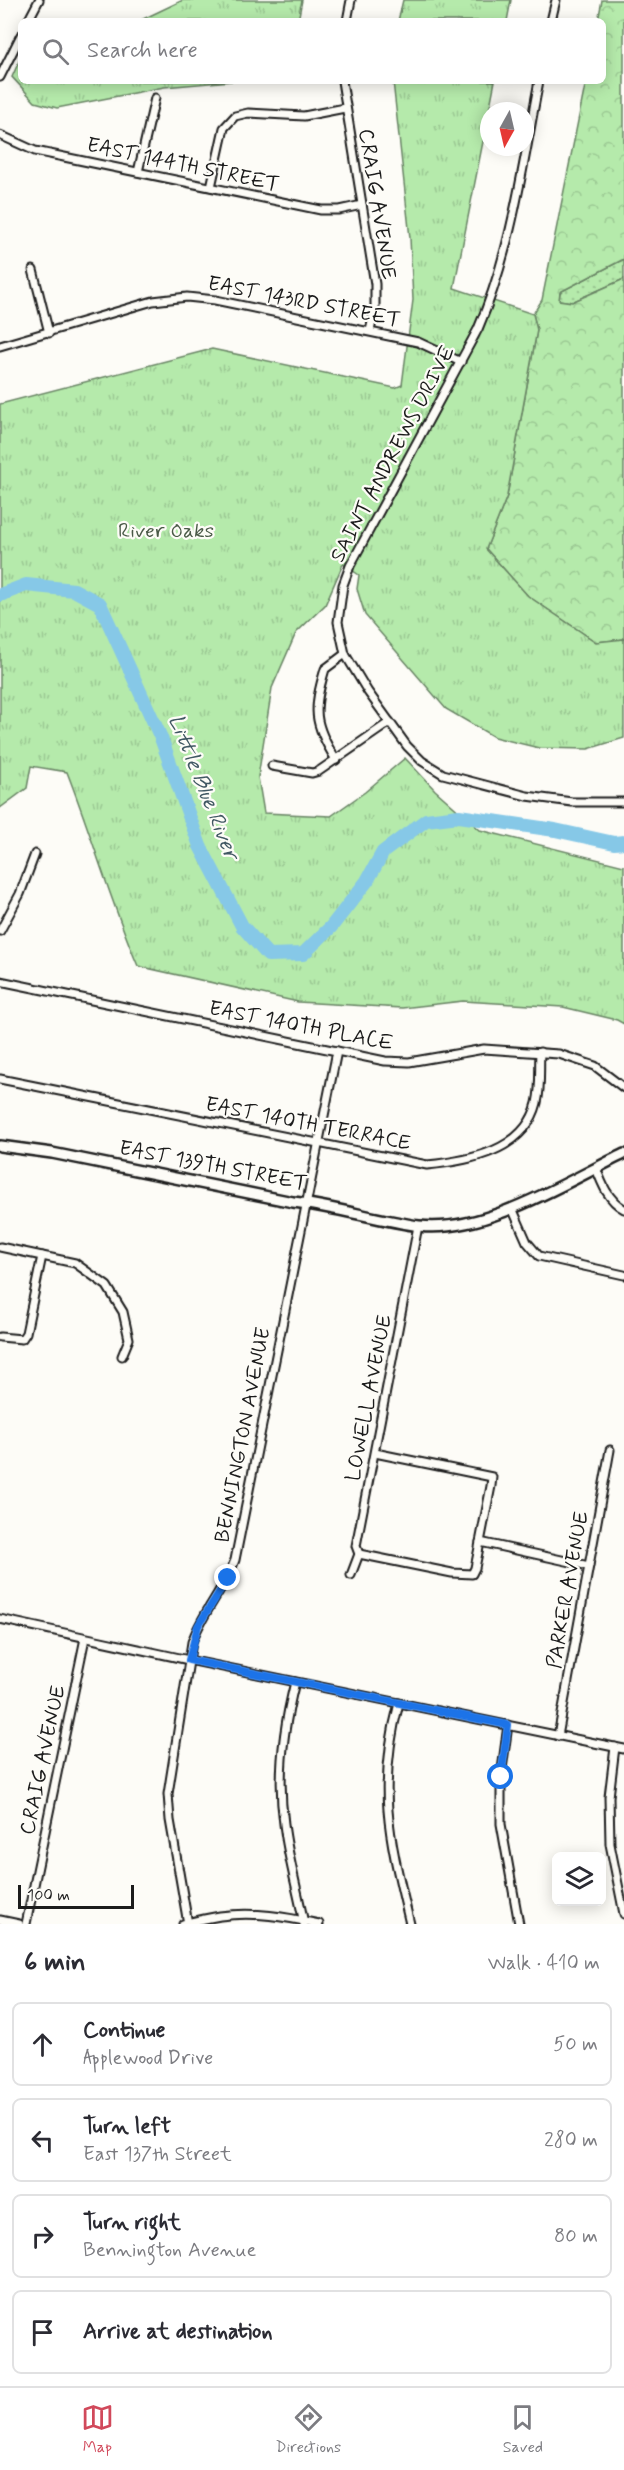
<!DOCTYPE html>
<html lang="en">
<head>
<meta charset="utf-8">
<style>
  body { margin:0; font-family:Mynerve,sans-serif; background:#f7f7f7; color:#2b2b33 }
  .controls { position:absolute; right:18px; bottom:18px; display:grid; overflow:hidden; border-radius:9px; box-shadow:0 3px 15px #0003 }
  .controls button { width:54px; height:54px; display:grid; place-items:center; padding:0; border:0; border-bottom:2px solid #e1e1e2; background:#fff; color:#2b2b33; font:30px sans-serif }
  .compass { position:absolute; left:480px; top:102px; width:54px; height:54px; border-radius:50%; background:#fff; box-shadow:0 3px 15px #0003; rotate:188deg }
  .scale { position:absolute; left:18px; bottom:15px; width:116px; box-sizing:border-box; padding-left:6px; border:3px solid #1c1c1c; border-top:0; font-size:16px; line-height:21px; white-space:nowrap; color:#1c1c1c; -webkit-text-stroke:4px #fdfcf7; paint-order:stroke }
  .stop { position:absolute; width:18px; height:18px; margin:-14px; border:4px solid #1a73e8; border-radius:50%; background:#fff }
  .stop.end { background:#1a73e8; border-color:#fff; box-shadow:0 2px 6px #0008 }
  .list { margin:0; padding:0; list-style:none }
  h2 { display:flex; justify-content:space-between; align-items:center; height:78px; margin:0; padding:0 24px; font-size:26px }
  h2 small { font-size:20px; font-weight:400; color:#7c7c81 }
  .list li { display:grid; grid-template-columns:39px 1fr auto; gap:18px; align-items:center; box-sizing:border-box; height:84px; margin:0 12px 12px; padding:0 12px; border:2px solid #e1e1e2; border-radius:9px }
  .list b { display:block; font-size:22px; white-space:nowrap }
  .list p { margin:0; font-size:20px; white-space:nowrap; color:#7c7c81 }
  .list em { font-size:20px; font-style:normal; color:#7c7c81 }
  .icon { flex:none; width:33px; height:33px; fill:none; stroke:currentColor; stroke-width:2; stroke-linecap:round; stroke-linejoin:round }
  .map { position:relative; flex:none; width:624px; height:1924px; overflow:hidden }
  .search { position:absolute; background:#fff; box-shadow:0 3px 15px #0003; left:18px; right:18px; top:18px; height:66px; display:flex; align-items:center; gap:15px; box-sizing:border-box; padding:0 21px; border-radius:9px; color:#7c7c81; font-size:22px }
  .sheet { height:462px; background:#fff }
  nav { display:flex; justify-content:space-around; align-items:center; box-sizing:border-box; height:84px; border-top:2px solid #e1e1e2; background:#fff; font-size:16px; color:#7c7c81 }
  nav a { display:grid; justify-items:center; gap:3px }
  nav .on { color:#d1495b }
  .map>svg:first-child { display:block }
</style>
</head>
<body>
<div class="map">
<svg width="624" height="1924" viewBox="0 0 624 1924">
  <defs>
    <pattern id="grass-dots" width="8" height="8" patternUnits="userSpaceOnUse" patternTransform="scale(1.5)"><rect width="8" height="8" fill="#b5eaab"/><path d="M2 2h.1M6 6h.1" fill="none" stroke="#9bc893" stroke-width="1.8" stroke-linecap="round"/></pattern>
    <pattern id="forest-crowns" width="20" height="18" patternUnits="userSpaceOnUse" patternTransform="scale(1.5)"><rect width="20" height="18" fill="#b5eaab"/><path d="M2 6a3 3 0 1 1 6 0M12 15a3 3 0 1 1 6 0" fill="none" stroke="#9bc893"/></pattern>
    <pattern id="park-tufts" width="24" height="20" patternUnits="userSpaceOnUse" patternTransform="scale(1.5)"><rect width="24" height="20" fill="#b5eaab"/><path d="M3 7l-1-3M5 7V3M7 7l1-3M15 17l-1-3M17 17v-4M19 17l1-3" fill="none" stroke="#9bc893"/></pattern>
  </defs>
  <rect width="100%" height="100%" fill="#fdfcf7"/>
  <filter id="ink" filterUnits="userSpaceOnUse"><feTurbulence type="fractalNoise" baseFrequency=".0167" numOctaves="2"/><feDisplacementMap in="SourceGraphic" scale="12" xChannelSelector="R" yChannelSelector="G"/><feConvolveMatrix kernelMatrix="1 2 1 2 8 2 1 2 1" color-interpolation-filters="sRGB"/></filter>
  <g filter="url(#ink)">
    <path fill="url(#grass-dots)" stroke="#688364" stroke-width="1.5" d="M 624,259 L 624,279 L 572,302 L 559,300 L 560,292 Z"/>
    <path fill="url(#forest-crowns)" stroke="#688364" stroke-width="1.5" d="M 602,0 L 624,0 L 624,259 L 560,292 L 559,300 L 572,302 L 624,279 L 624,639 L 596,642 L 528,596 L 486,549 L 507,496 L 537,330 L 533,314 L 542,300 L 586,81 L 603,81 L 603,21 L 598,21 Z"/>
    <g fill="url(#park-tufts)" stroke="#688364" stroke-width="1.5">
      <path d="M 183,0 L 302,0 L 298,21 L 139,21 Z"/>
      <path d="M 403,0 L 511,0 L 507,21 L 398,21 Z"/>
      <path d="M 21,57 L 21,81 L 232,81 L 164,87 L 57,108 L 35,102 L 12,77 Z"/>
      <path d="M 393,81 L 495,81 L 454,288 L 533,314 L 537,330 L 507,496 L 486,549 L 528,596 L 596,642 L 624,639 L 624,738 L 588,749 L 539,748 L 494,737 L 446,709 L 365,615 L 357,589 L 359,575 L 343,564 L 325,605 L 296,633 L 272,688 L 258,777 L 264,813 L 331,816 L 365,792 L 405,758 L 435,790 L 480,830 L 624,866 L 624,1024 L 617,1020 L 563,1007 L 463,1001 L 402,1008 L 298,1002 L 138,966 C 111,903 92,836 67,772 L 31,766 L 27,788 L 0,808 L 0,404 L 212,349 L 395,388 L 402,385 L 413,300 L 410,238 Z"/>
    </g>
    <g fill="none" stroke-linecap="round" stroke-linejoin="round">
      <path stroke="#86c8e7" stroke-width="14" d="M 0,595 L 26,585 L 74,590 L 100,604 L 161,738 L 200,846 L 242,926 L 268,955 L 303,954 L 331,927 L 367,881 L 383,852 L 426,820 L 459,816 L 555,830 L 614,843 L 624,842"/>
      <defs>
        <g id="minor">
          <path d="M 28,21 L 39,0"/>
          <path d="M 347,21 L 351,0"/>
          <path d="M 551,21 L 556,0"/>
          <path d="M 0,77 L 21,35"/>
          <path d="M 342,81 L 375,284 L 375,308 L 370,331"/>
          <path d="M 539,81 C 523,164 512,250 478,329 L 350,566 L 343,585 L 338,622 L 345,654 L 368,692 L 407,746 L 422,761 L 443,774 L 527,796 L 572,802 L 624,802"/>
          <path d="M 0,135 L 35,151 L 321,210 L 339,210 L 362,205"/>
          <path d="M 138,172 L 155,98"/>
          <path d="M 211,187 L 224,128 L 235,116 L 248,113 L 304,116 L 345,108"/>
          <path d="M 33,270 L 49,333"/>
          <path d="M 0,346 L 153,301 L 187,297 L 215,300 L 418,342 L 461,362"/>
          <path d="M 336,760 C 313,723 313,710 325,669 L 345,654"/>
          <path d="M 272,766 L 312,773 L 319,771 L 390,722"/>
          <path d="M 0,931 L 20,894 L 35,854"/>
          <path d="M 0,981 L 385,1061 L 409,1062 L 484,1049 L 559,1054 L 595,1066 L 624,1088"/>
          <path d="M 0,1079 L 427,1165 C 469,1161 525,1151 537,1103 C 541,1087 539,1068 540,1052"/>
          <path d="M 596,1168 C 602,1184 608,1200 624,1209"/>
          <path d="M 512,1208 L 527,1242 L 539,1256 L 624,1275"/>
          <path d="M 0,1247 L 75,1263 L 107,1286 L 123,1312 L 129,1339 L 122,1356"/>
          <path d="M 0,1337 L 22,1339 L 26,1333 L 42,1256"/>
          <path d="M 480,1542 L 589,1566"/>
          <path d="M 359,1554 L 452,1573 L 472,1574 L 475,1568 L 491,1486 L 492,1477 L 375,1453"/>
          <path d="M 351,1575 L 359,1554 L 356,1546 L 418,1226"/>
          <path d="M 0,1619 L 189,1660 L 624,1749"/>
          <path d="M 295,1682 C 283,1729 277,1776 284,1824 C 288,1858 298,1891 304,1924"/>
          <path d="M 399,1703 C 376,1790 390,1840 410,1924"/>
          <path d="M 508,1725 L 501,1777 L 501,1824 L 519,1924"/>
          <path d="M 558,1736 L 610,1450"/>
          <path d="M 615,1747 L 609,1797 L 610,1844 L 624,1914"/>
          <path d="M 0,1920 L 19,1924"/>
          <path d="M 26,1924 L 85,1638"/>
          <path d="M 183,1924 C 195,1921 208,1918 220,1916 C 254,1911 286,1917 319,1924"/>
          <path d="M 188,1924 L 170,1820 L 168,1794 L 192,1642 C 202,1613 224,1589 235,1560 L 337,1051"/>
        </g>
        <path id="tertiary" d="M 0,1146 L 52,1153 L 293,1202 C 336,1207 377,1220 419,1226 C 484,1234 566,1182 624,1154"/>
      </defs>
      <use href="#minor" stroke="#1c1c1c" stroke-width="11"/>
      <use href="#tertiary" stroke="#1c1c1c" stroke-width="14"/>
      <use href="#minor" stroke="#fdfcf7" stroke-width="7"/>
      <use href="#tertiary" stroke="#fdfcf7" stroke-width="9"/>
    </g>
  </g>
  <g fill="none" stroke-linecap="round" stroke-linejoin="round" filter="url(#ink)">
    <path stroke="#1a73e8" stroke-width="8" d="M 228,1578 L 198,1626 L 189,1660 L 508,1725 L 501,1777"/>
  </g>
  <g text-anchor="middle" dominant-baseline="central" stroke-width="4.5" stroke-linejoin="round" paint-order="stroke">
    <g font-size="21" fill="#1c1c1c" stroke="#fdfcf7">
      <text transform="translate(183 165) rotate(12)">EAST 144TH STREET</text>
      <text transform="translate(377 204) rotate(81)">CRAIG AVENUE</text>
      <text transform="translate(304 302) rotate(11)">EAST 143RD STREET</text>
      <text transform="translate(393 454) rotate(-62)">SAINT ANDREWS DRIVE</text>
      <text transform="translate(301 1026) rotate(11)">EAST 140TH PLACE</text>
      <text transform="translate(308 1124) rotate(11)">EAST 140TH TERRACE</text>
      <text transform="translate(213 1166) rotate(11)">EAST 139TH STREET</text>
      <text transform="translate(369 1398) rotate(-79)">LOWELL AVENUE</text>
      <text transform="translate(243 1435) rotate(-79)">BENNINGTON AVENUE</text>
      <text transform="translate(568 1590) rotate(-80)">PARKER AVENUE</text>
      <text transform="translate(43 1760) rotate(-78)">CRAIG AVENUE</text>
    </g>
    <g font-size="21" fill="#4a5a47" stroke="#fdfcf7">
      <text x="166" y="531">River Oaks</text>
    </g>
    <g font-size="22" font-style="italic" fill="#415863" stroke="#fdfcf7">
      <text transform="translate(203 787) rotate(68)">Little Blue River</text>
    </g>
  </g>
</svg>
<div class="controls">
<button><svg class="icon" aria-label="layers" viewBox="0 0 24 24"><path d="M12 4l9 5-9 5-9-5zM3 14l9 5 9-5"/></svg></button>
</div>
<svg class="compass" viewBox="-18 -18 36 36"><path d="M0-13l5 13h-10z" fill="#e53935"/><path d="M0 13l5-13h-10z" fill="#7c7c81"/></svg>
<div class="scale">100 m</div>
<div class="stop" style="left:501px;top:1777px"></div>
<div class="stop end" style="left:228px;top:1578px"></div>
<div class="search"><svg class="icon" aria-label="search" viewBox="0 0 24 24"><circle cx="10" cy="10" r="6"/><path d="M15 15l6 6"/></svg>Search here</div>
</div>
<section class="sheet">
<h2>6 min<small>Walk · 410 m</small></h2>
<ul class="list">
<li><svg class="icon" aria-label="ahead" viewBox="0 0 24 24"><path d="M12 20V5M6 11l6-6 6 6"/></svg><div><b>Continue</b><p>Applewood Drive</p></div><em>50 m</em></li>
<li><svg class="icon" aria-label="left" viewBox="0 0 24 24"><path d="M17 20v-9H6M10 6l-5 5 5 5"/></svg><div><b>Turn left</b><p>East 137th Street</p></div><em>280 m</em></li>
<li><svg class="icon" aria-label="right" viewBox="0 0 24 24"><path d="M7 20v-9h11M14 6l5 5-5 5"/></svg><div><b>Turn right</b><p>Bennington Avenue</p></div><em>80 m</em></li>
<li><svg class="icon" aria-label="arrive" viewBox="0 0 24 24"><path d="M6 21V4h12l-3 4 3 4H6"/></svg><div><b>Arrive at destination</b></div></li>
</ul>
</section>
<nav>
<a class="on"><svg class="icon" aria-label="map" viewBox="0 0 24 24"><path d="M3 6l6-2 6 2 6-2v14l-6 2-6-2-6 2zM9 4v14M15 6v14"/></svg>Map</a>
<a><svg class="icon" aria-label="directions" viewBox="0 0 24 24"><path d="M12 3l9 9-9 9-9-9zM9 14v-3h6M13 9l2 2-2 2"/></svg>Directions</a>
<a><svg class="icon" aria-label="saved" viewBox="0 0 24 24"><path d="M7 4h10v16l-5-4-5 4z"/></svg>Saved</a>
</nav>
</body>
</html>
